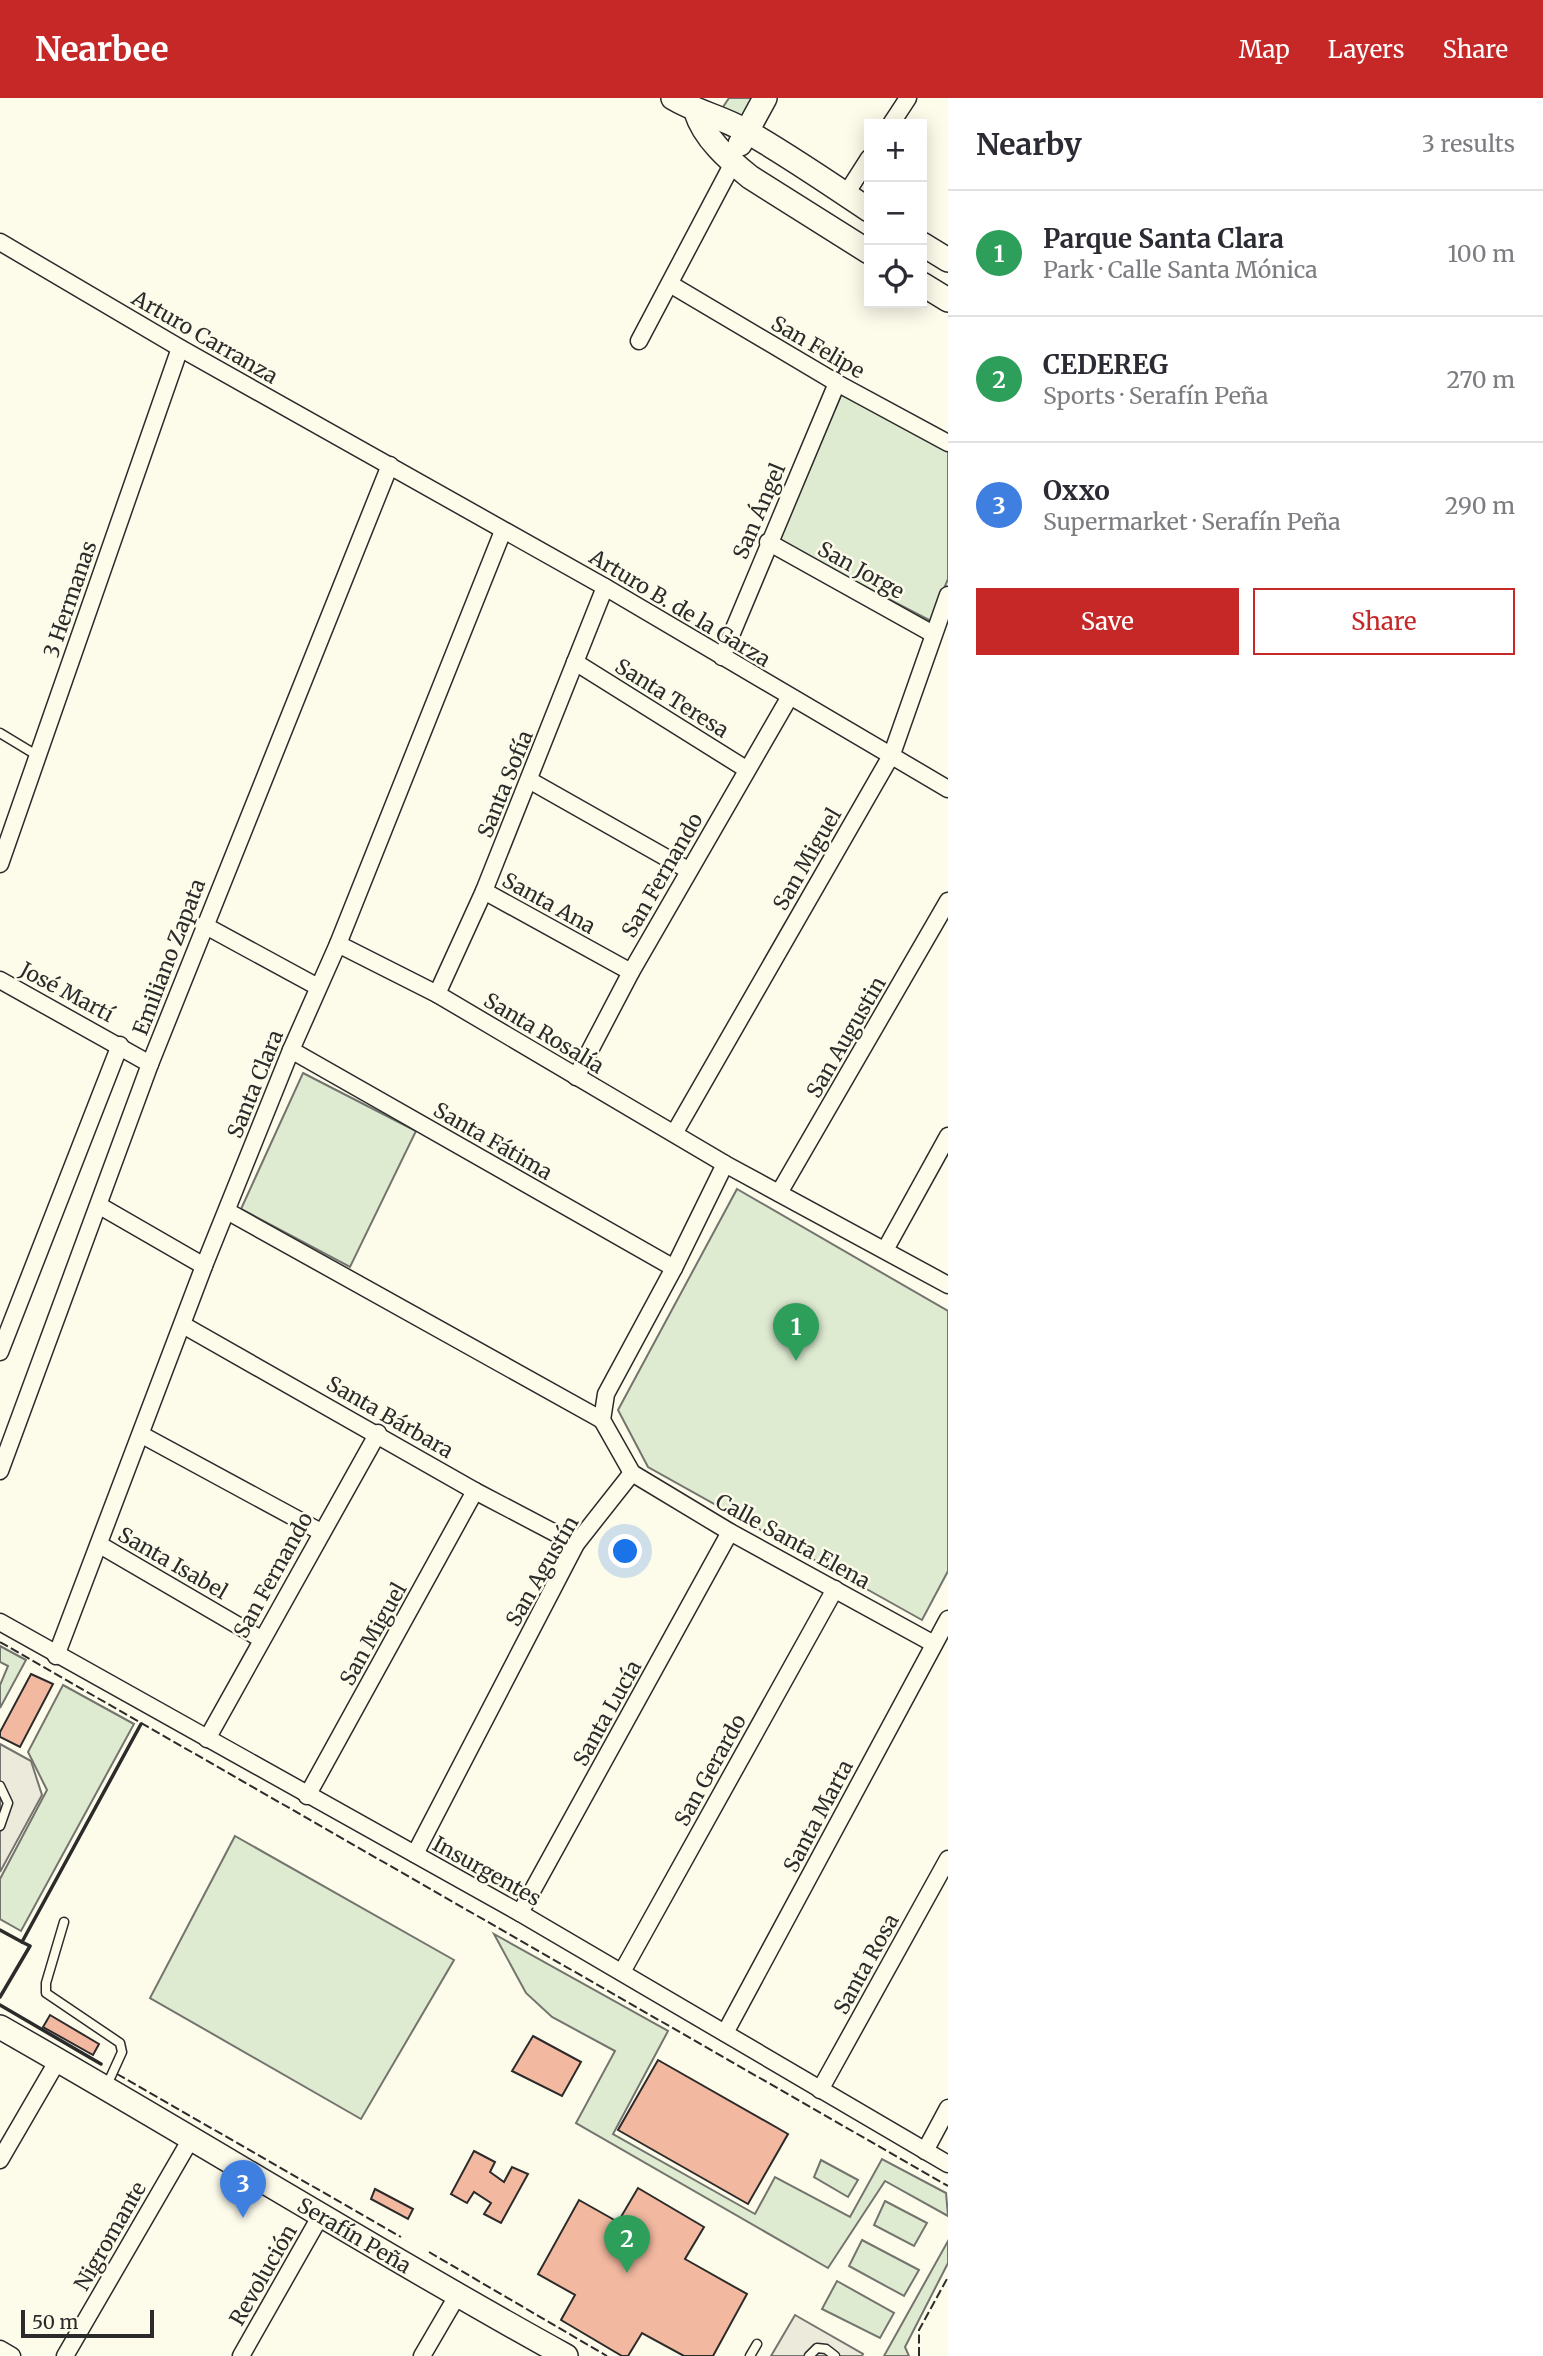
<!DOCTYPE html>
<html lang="en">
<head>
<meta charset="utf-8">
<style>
  body { margin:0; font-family:Merriweather,serif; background:#f7f7f7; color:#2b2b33 }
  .controls { position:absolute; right:21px; top:21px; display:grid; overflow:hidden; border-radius:0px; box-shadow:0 4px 18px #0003 }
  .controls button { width:63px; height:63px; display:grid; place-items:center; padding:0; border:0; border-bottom:2px solid #e1e1e2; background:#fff; color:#2b2b33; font:35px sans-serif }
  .scale { position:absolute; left:21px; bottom:18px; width:133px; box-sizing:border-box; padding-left:7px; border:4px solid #2b2b2b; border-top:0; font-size:19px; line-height:24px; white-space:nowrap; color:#2b2b2b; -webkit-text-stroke:5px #fdfbea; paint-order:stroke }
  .you { position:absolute; left:626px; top:1454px; width:24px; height:24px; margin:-18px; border:5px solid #fff; border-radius:50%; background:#1a73e8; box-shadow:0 0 0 10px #1a73e833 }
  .badge { display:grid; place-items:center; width:46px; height:46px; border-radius:50%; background:#c62828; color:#fff; font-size:23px; font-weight:700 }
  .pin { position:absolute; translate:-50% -58px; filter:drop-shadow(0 2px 4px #0008) }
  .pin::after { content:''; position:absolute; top:37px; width:24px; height:21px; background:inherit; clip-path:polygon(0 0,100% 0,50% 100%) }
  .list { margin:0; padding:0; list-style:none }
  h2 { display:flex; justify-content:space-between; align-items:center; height:91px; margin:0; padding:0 28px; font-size:30px }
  h2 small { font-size:23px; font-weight:400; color:#7c7c81 }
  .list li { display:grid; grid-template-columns:46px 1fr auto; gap:21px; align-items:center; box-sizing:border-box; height:126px; padding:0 28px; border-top:2px solid #e1e1e2 }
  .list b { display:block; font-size:26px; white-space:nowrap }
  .list p { margin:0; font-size:23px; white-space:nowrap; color:#7c7c81 }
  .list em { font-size:23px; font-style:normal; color:#7c7c81 }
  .actions { display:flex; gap:14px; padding:21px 28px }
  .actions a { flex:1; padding:16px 0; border:2px solid #c62828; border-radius:0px; text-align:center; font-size:24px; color:#c62828 }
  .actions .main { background:#c62828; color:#fff }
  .icon { flex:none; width:38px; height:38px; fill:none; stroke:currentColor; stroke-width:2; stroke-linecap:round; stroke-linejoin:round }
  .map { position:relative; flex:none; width:948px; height:2258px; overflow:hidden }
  header { display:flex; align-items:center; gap:42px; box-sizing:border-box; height:98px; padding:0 35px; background:#c62828; color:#fff }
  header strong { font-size:33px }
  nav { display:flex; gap:38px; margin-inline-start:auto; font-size:24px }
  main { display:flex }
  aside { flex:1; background:#fff }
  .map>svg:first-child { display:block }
</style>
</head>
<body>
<header>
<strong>Nearbee</strong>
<nav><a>Map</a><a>Layers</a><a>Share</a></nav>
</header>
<main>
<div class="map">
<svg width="948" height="2258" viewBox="0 0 948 2258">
  <rect width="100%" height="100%" fill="#fdfbea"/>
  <g fill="#deebd1" stroke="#74746e" stroke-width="2">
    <path d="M 729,0 L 754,0 L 737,27 L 719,15 Z"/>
    <path d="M 843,292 L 948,349 L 948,481 L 931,523 L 778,444 Z"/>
    <path d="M 303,975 L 416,1033 L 350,1169 L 241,1111 Z"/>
    <path d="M 737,1091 L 948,1213 L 948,1473 L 922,1522 L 648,1369 L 618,1312 Z"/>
    <path d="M 0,1548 L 26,1562 L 0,1610 L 0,1587 L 8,1568 L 0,1564 Z"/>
    <path d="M 63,1587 L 134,1626 L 21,1833 L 0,1821 L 0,1781 L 47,1692 L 28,1654 Z"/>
    <path d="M 235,1738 L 454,1862 L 361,2021 L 150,1900 Z"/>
    <path d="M 494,1836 L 668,1933 L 613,2036 L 755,2116 L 775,2079 L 850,2119 L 882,2061 L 946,2095 L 948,2118 L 885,2083 L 828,2170 L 576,2025 L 615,1953 L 552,1919 L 526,1895 Z"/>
    <path d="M 821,2062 L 858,2082 L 848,2099 L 814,2079 Z"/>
    <path d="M 885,2103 L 927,2125 L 914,2148 L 874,2127 Z"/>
    <path d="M 862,2142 L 919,2172 L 904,2198 L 849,2168 Z"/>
    <path d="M 948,2143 L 948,2165 L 905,2249 L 909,2258 L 884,2258 Z"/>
    <path d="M 837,2183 L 894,2215 L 880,2240 L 822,2211 Z"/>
  </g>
  <g fill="#eceadb" stroke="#74746e" stroke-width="2">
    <path d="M 0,1646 L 31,1663 L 42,1697 L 0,1774 Z"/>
    <path d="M 795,2217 L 863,2256 L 862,2258 L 771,2258 Z"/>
  </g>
  <g fill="#f2b8a0" stroke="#2b2b2b" stroke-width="2">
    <path d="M 31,1576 L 53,1586 L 20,1649 L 0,1639 L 0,1634 Z"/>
    <path d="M 50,1917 L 99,1946 L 93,1957 L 43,1929 Z"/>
    <path d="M 533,1938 L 581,1964 L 562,1998 L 512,1973 Z"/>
    <path d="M 658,1962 L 788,2036 L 748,2106 L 618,2032 Z"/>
    <path d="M 474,2053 L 495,2064 L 490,2074 L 504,2084 L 512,2069 L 528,2076 L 501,2125 L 484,2116 L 491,2105 L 474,2094 L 467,2105 L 451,2096 Z"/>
    <path d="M 638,2090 L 704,2129 L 685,2161 L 747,2196 L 713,2258 L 684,2258 L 642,2235 L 628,2258 L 622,2258 L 561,2222 L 575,2197 L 538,2176 L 579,2102 L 618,2124 Z"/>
    <path d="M 375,2091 L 413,2111 L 408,2121 L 371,2101 Z"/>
  </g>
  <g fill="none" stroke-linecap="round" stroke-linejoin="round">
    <defs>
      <g id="lane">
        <path d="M 0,635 L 38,658"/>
        <path d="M 0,1688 L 8,1705 L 0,1728"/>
        <path d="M 64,1824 L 46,1885 L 46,1895 L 120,1945 L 122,1954 L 107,1987"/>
        <path d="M 750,2258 L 757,2246"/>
        <path d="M 809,2258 L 817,2250 L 826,2251 L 835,2258"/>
      </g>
      <g id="street">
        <path d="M 891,26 L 908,0"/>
        <path d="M 846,96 L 869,60"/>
        <path d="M 0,144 L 180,250 L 605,489 L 948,691"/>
        <path d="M 670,186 L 837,285 L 948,345"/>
        <path d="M 639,243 L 733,65"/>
        <path d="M 768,444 L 933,536"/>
        <path d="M 722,559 L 837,285"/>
        <path d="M 575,564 L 746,671"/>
        <path d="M 529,682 L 688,772"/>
        <path d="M 0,766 L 180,250"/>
        <path d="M 484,793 L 631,874"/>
        <path d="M 204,827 L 318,889"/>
        <path d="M 338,846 L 437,896 L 725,1066 L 948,1187"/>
        <path d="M 0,882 L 150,966"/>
        <path d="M 437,896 L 484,793 L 605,489"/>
        <path d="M 291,952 L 674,1170"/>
        <path d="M 576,979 L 631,874 L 789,600"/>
        <path d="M 675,1034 L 892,656 L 948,497"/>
        <path d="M 725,1066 L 674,1170 L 606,1296 L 602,1322 L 632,1375 L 730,1434 L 934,1546"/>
        <path d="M 779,1095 L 948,803"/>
        <path d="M 100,1108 L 204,1168"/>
        <path d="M 227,1113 L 602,1322"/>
        <path d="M 885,1152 L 948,1038"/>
        <path d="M 183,1227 L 475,1393 L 576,1446"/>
        <path d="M 0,1254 L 120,947"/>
        <path d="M 142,1337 L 321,1434"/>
        <path d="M 0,1373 L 150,966 L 390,367"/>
        <path d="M 100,1447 L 261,1541"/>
        <path d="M 0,1524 L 520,1815 L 948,2066"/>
        <path d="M 56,1558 L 204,1168 L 291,952 L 338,846 L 503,433"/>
        <path d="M 207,1641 L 378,1335"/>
        <path d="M 307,1698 L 475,1393"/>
        <path d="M 415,1756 L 576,1446 L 632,1375"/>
        <path d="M 520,1815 L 730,1434"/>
        <path d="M 622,1874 L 835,1491"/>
        <path d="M 725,1935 L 948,1521"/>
        <path d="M 820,1992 L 948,1761"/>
        <path d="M 925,2053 L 948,2010"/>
        <path d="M 0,2062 L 58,1962"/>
        <path d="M 0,2251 L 12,2258"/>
        <path d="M 65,2258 L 192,2039"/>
        <path d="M 241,2258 L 321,2117"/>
        <path d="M 422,2258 L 457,2198"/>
      </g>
      <g id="secondary">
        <path d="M 673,0 C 696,14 722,19 746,33 C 788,57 829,85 869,112"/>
        <path d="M 696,14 C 704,40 729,62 750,79 L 869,154"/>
        <path d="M 740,46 L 765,0"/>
        <path d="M 922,146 L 948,162"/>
        <path d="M 922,186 L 948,202"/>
        <path id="s1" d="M 0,1929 C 190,2037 375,2153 566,2258"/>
      </g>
    </defs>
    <use href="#lane" stroke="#2b2b2b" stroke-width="11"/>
    <use href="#street" stroke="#2b2b2b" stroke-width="19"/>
    <use href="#secondary" stroke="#2b2b2b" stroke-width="26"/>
    <use href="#lane" stroke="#fdfbea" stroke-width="8"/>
    <use href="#street" stroke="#fdfbea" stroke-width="16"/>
    <use href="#secondary" stroke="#fdfbea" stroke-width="23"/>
    <g stroke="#2b2b2b" stroke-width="2" stroke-dasharray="9 3.5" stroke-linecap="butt">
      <path d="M 0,1544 L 948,2088"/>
      <path d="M 117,1976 L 401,2139"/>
      <path d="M 429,2154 L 607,2258"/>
      <path d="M 919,2258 L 919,2232 L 948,2179"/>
    </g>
    <g stroke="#2b2b2b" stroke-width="3.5">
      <path d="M 0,1832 L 22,1844"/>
      <path d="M 0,1899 L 30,1848 L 22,1844 L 141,1626"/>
      <path d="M 0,1907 L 101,1966"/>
    </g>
  </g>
  <g text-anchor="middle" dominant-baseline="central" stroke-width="5" stroke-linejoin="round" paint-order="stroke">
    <g font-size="21" fill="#2b2b2b" stroke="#fdfbea">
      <text transform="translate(205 239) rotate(30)">Arturo Carranza</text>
      <text transform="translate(818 249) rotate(30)">San Felipe</text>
      <text transform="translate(759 413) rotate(-67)">San Ángel</text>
      <text transform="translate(861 472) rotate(29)">San Jorge</text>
      <text transform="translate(70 501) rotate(-71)">3 Hermanas</text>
      <text transform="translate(680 510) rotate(31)">Arturo B. de la Garza</text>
      <text transform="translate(672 600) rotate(32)">Santa Teresa</text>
      <text transform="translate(505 686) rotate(-68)">Santa Sofía</text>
      <text transform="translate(807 761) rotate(-60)">San Miguel</text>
      <text transform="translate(662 777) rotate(-60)">San Fernando</text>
      <text transform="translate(549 805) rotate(29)">Santa Ana</text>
      <text transform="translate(169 859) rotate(-69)">Emiliano Zapata</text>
      <text transform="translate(67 894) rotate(28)">José Martí</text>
      <text transform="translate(544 935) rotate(31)">Santa Rosalía</text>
      <text transform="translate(846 939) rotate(-60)">San Augustin</text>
      <text transform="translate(255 986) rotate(-68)">Santa Clara</text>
      <text transform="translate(493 1043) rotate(30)">Santa Fátima</text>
      <text transform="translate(390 1319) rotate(30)">Santa Bárbara</text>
      <text transform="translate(793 1443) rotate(29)">Calle Santa Elena</text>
      <text transform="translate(173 1465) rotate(30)">Santa Isabel</text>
      <text transform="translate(542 1473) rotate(-60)">San Agustín</text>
      <text transform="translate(273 1477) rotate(-61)">San Fernando</text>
      <text transform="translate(373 1536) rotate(-61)">San Miguel</text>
      <text transform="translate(607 1615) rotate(-61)">Santa Lucía</text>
      <text transform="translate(710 1672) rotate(-61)">San Gerardo</text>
      <text transform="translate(818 1718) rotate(-62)">Santa Marta</text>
      <text transform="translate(487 1773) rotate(29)">Insurgentes</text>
      <text transform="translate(866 1866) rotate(-61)">Santa Rosa</text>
      <text stroke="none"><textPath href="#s1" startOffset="411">Serafín Peña</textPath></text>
      <text transform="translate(110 2138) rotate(-60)">Nigromante</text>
      <text transform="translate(263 2177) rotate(-60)">Revolución</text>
    </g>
  </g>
</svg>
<div class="controls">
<button>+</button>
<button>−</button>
<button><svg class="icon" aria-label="locate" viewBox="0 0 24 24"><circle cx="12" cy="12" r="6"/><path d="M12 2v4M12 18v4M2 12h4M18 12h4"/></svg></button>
</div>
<div class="scale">50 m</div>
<div class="you"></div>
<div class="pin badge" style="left:796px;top:1263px;background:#2e9e5b">1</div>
<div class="pin badge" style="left:627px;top:2175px;background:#2e9e5b">2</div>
<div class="pin badge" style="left:243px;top:2120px;background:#3f7fe0">3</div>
</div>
<aside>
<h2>Nearby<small>3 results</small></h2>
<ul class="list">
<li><span class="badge" style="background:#2e9e5b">1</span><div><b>Parque Santa Clara</b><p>Park · Calle Santa Mónica</p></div><em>100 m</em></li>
<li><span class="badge" style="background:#2e9e5b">2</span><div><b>CEDEREG</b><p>Sports · Serafín Peña</p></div><em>270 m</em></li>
<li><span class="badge" style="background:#3f7fe0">3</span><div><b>Oxxo</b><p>Supermarket · Serafín Peña</p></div><em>290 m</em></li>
</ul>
<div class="actions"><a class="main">Save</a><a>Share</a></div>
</aside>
</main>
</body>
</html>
